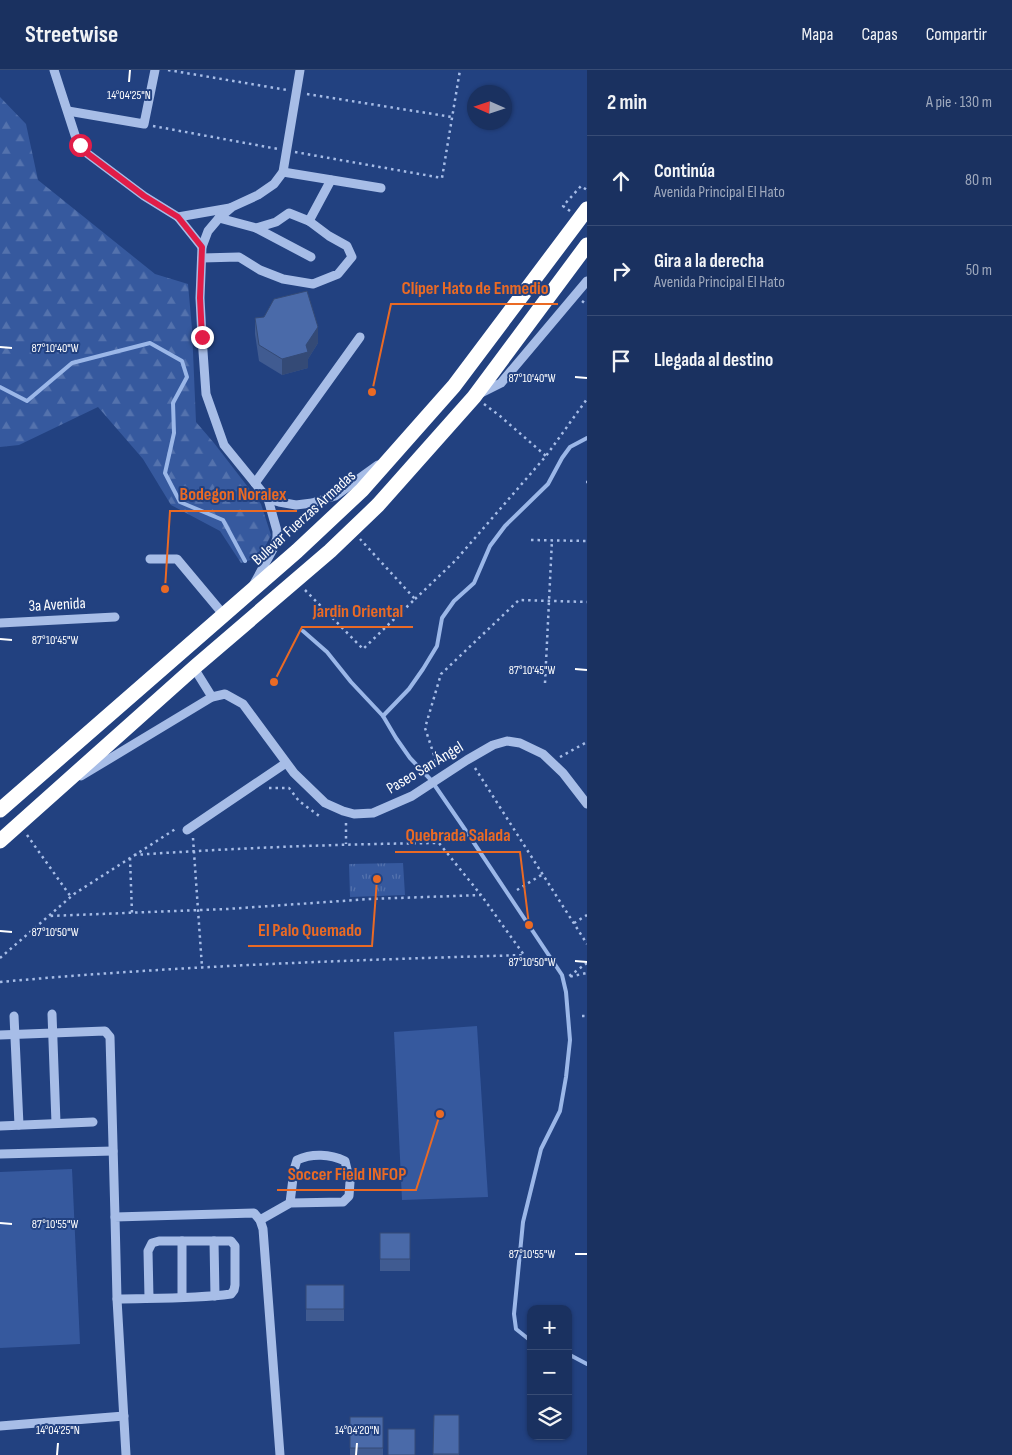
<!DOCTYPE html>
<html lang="es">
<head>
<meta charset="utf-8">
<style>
  body { margin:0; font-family:"Sofia Sans Condensed",sans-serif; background:#233966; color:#f1f3f6 }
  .controls { position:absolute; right:15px; bottom:15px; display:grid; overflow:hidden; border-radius:10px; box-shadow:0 1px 4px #0004 }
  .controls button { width:45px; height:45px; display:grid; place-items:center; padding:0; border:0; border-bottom:1px solid #384c75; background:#1a3160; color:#f1f3f6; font:25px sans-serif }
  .compass { position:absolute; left:467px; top:15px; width:45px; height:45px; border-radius:50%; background:#1a3160; box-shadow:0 1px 4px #0004; rotate:273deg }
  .stop { position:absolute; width:15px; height:15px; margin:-11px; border:4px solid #e11d48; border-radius:50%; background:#fff }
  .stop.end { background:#e11d48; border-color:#fff; box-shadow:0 1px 5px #0008 }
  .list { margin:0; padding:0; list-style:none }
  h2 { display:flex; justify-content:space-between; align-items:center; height:65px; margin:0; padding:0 20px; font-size:21px }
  h2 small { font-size:16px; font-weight:400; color:#9fa9bd }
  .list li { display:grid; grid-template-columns:32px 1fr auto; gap:15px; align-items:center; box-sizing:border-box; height:90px; padding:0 20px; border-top:1px solid #384c75 }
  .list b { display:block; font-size:19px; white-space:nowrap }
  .list p { margin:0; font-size:16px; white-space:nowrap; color:#9fa9bd }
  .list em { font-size:16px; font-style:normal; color:#9fa9bd }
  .icon { flex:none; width:28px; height:28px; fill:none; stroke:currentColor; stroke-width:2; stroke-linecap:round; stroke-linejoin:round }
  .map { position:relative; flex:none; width:587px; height:1385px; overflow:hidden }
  header { display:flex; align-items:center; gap:30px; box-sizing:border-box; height:70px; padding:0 25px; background:#1a3160; border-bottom:1px solid #384c75 }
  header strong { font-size:24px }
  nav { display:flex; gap:28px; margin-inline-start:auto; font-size:18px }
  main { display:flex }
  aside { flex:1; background:#1a3160 }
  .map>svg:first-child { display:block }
</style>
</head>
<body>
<header>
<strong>Streetwise</strong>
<nav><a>Mapa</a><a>Capas</a><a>Compartir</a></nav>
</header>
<main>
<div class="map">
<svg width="587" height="1385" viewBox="0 0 587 1385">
  <defs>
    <pattern id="forest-firs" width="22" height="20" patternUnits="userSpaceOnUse" patternTransform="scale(1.25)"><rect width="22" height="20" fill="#36599e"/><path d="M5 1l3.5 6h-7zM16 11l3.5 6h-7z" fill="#5472ad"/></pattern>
    <pattern id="park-tufts" width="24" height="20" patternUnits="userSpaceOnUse" patternTransform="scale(1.25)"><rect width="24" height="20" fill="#36599e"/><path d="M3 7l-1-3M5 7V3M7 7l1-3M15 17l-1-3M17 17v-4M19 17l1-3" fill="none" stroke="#5472ad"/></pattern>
  </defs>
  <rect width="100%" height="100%" fill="#224180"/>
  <path fill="url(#forest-firs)" d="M 0,27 L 26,54 L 38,110 L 155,204 L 188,214 L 192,259 L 196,352 L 214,373 L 261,434 L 271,465 L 260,487 L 241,493 L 220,461 L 171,435 L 143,389 L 98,337 L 19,375 L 0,377 Z"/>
  <path fill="url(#park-tufts)" d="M 403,793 L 405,825 L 350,827 L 349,794 Z"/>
  <g fill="#36599e">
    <path d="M 477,956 L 488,1127 L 402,1130 L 394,962 Z"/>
    <path d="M 72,1099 L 80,1274 L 0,1278 L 0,1102 Z"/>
  </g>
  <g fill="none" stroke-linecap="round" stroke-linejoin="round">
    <g stroke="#9bb7e8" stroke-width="4">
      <path d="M 0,317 L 27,331 L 72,293 L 150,273 L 182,291 L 187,307 L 173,333 L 174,363 L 165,403 L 180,432 L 223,450 L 245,491"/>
      <path d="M 303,561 L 327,582 L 351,612 L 383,646 L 396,668 L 410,688 L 431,710 L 464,758 L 562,905 L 566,922 L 570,970 L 566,1007 L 560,1041 L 541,1079 L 523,1152 L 514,1244 L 516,1259 L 531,1271"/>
      <path d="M 383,646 L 409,619 L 423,599 L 437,576 L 442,548 L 454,531 L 474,513 L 490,476 L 505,456 L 548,414 L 562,388 L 570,377 L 587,368"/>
      <path d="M 568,1284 L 587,1294"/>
    </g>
    <g stroke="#a7bde7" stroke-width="2.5" stroke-dasharray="2.5 4" stroke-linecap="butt">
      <path d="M 168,0 L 287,20"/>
      <path d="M 307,24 L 452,47"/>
      <path d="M 153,56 L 278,79"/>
      <path d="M 295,82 L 442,108 L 460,0"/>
      <path d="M 570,141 L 563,136 L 581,116 L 587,120"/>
      <path d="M 582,231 L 587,235"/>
      <path d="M 484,334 L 500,346 L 546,386"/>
      <path d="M 586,412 L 587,412"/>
      <path d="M 531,470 L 587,471"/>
      <path d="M 305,520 L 363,579 L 415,529 L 360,469"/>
      <path d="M 415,529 L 455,491 L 546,386 L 587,329"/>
      <path d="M 545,613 L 552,470"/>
      <path d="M 560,687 L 587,672"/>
      <path d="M 440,696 L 437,694 L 425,658 L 441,604 L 519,530 L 587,532"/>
      <path d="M 475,698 L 587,874"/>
      <path d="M 269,718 L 289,718 L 299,731 L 322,748"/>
      <path d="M 346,753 L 346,774"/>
      <path d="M 27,765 L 71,827"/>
      <path d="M 193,768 L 202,897"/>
      <path d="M 134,785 C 235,778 337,774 439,773 L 481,825"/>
      <path d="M 130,788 L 132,843"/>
      <path d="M 517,820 L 543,804"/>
      <path d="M 574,853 L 587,845"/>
      <path d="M 0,888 L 74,824 L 177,758"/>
      <path d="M 587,893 L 568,907 L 587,903"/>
      <path d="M 0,912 C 174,896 350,890 524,885 L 481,825 L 370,829 L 227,839 L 49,846"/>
      <path d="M 582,946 L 587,946"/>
    </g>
    <g stroke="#a7bde7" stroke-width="9">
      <path d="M 54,0 L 75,65 L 80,75 L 88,84 L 144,126 L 178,147 L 202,177"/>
      <path d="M 68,41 L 144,54 L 155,0"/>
      <path d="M 283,102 L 381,118"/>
      <path d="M 178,147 L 230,138"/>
      <path d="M 309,151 L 331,110"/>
      <path d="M 256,158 L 311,187"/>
      <path d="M 202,188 L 239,187 L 260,200 L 283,209 L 313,214 L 338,204 L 352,187 L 347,176 L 329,166 L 309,151 L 289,143 L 276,152 L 256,158 L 219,148"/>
      <path d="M 479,324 L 501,313 L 587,211"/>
      <path d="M 255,413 L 360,267"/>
      <path d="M 268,429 L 279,432 L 296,435 L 312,433 L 335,426 L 378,395"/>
      <path d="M 150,489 L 177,489 L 223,544"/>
      <path d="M 254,514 L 273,479 L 277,468 L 277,461 L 268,429 L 224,375 L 206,324 L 202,267 L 200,228 L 202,177 L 208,161 L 219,148 L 232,137 L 258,125 L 274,114 L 283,102 L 300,0"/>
      <path d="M 0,553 L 115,547"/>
      <path d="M 194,598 L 212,627"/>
      <path d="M 81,706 L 212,627 L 225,624 L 243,634 L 294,703 L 325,733 L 343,741 L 354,744 L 373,743 L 412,726 L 467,690 L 493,675 L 507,671 L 520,673 L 543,684 L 563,703 L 587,734"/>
      <path d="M 187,760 L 286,693"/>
      <path d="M 52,944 L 56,1053"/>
      <path d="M 14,946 L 19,1055"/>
      <path d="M 0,965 L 105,961 L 110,967 L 115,1147"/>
      <path d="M 0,1056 L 93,1052"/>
      <path d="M 0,1084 L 113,1081"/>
      <path d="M 260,1150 L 290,1133 L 343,1132 L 349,1126 L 350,1112 L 345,1091 C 330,1084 312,1083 297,1090 L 294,1100 L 290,1133"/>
      <path d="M 214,1171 L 215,1226"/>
      <path d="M 182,1227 L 182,1171"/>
      <path d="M 117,1229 C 155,1228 193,1229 231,1224 L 234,1220 L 235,1215 L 235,1176 L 231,1171 L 159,1171 L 152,1173 L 148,1181 L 149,1228"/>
      <path d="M 0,1356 L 124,1346"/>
      <path d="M 126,1385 L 117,1229 L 115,1147 L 254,1143 L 260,1150 L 263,1159 L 280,1385"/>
    </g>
    <g stroke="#fff" stroke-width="15">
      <path d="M 0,740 L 297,481 L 362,420 L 454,316 L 587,139"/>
      <path d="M 0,771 L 196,596 L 330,481 L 378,435 L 474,327 L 587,175"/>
    </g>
  </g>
  <g fill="#405b91">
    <path d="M 255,248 L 318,273 L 308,289 L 308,298 L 282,305 L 259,291 L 255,264 Z"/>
    <rect x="380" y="1163" width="30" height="38"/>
    <rect x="306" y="1215" width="38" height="36"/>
    <path d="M 434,1345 L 459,1345 L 459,1385 L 433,1385 Z"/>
    <rect x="350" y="1347" width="33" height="38"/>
  </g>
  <path fill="#344a76" d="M 318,257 L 318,273 L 308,289 L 308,298 L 282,305 L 282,289 L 306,275 Z"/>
  <g fill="#4a6aa9" stroke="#344a76">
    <path d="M 307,221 L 318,257 L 306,275 L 308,282 L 282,289 L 259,275 L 255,248 L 264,247 L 274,229 Z"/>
    <rect x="380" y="1163" width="30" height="26"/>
    <rect x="306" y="1215" width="38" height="24"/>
    <path d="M 434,1345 L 459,1345 L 459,1384 L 433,1384 Z"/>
    <rect x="350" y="1347" width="33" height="31"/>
    <rect x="388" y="1359" width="27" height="26"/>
  </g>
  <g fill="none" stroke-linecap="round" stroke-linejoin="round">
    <path stroke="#e11d48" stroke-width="6" d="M 80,75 L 88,84 L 144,126 L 178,147 L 202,177 L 200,228 L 202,267"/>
  </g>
  <path fill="none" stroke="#fff" stroke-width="2" d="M 129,12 L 130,0M 0,277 L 12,278M 575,307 L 587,308M 0,569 L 12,570M 575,599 L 587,600M 0,861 L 12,862M 575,891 L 587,892M 0,1153 L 12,1154M 575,1184 L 587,1184M 57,1385 L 58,1373M 356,1385 L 357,1373"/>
  <g text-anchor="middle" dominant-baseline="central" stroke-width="4" stroke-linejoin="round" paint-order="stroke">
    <g font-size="16" fill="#fff" stroke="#224180">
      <text transform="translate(304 448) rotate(-42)">Bulevar Fuerzas Armadas</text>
      <text transform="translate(57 535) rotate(-3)">3a Avenida</text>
      <text transform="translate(425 698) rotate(-31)">Paseo San Ángel</text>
    </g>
  </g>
  <g font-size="12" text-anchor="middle" fill="#fff" stroke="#224180" stroke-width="4" stroke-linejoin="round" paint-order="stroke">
    <text x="129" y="29">14°04'25"N</text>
    <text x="55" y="282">87°10'40"W</text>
    <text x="532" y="312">87°10'40"W</text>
    <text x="55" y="574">87°10'45"W</text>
    <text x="532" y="604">87°10'45"W</text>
    <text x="55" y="866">87°10'50"W</text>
    <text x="532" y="896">87°10'50"W</text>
    <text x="55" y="1158">87°10'55"W</text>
    <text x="532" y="1188">87°10'55"W</text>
    <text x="58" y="1364">14°04'25"N</text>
    <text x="357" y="1364">14°04'20"N</text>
  </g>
  <path fill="none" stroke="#ea6a24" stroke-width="2" d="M372 322L391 234H558M165 519L170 441H297M274 612L302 557H413M529 855L520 782H395M377 809L372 876H248M440 1044L416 1120H277"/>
  <g fill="#ea6a24" stroke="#224180" stroke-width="2">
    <circle cx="372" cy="322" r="5"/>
    <circle cx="165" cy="519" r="5"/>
    <circle cx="274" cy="612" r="5"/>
    <circle cx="529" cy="855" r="5"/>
    <circle cx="377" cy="809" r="5"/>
    <circle cx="440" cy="1044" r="5"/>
  </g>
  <g font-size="18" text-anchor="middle" font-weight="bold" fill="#ea6a24" stroke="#224180" stroke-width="4" stroke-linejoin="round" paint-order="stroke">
    <text x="475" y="224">Clíper Hato de Enmedio</text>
    <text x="233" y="430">Bodegon Noralex</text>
    <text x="358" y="547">Jardin Oriental</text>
    <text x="458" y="771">Quebrada Salada</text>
    <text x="310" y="866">El Palo Quemado</text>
    <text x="347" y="1110">Soccer Field INFOP</text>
  </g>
</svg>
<div class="controls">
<button>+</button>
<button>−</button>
<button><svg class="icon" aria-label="layers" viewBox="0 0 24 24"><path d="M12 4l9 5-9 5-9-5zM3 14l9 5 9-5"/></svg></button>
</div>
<svg class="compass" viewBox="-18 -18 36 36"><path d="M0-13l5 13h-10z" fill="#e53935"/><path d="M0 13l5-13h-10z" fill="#9fa9bd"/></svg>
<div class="stop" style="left:80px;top:75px"></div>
<div class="stop end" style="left:202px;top:267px"></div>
</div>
<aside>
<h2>2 min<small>A pie · 130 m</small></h2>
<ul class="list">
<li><svg class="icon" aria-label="ahead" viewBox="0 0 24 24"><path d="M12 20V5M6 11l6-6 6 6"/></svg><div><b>Continúa</b><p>Avenida Principal El Hato</p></div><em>80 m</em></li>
<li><svg class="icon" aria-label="right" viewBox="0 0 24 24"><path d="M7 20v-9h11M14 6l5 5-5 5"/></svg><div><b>Gira a la derecha</b><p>Avenida Principal El Hato</p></div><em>50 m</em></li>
<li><svg class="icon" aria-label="arrive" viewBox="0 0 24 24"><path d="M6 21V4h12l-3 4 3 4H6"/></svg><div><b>Llegada al destino</b></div></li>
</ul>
</aside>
</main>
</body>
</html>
